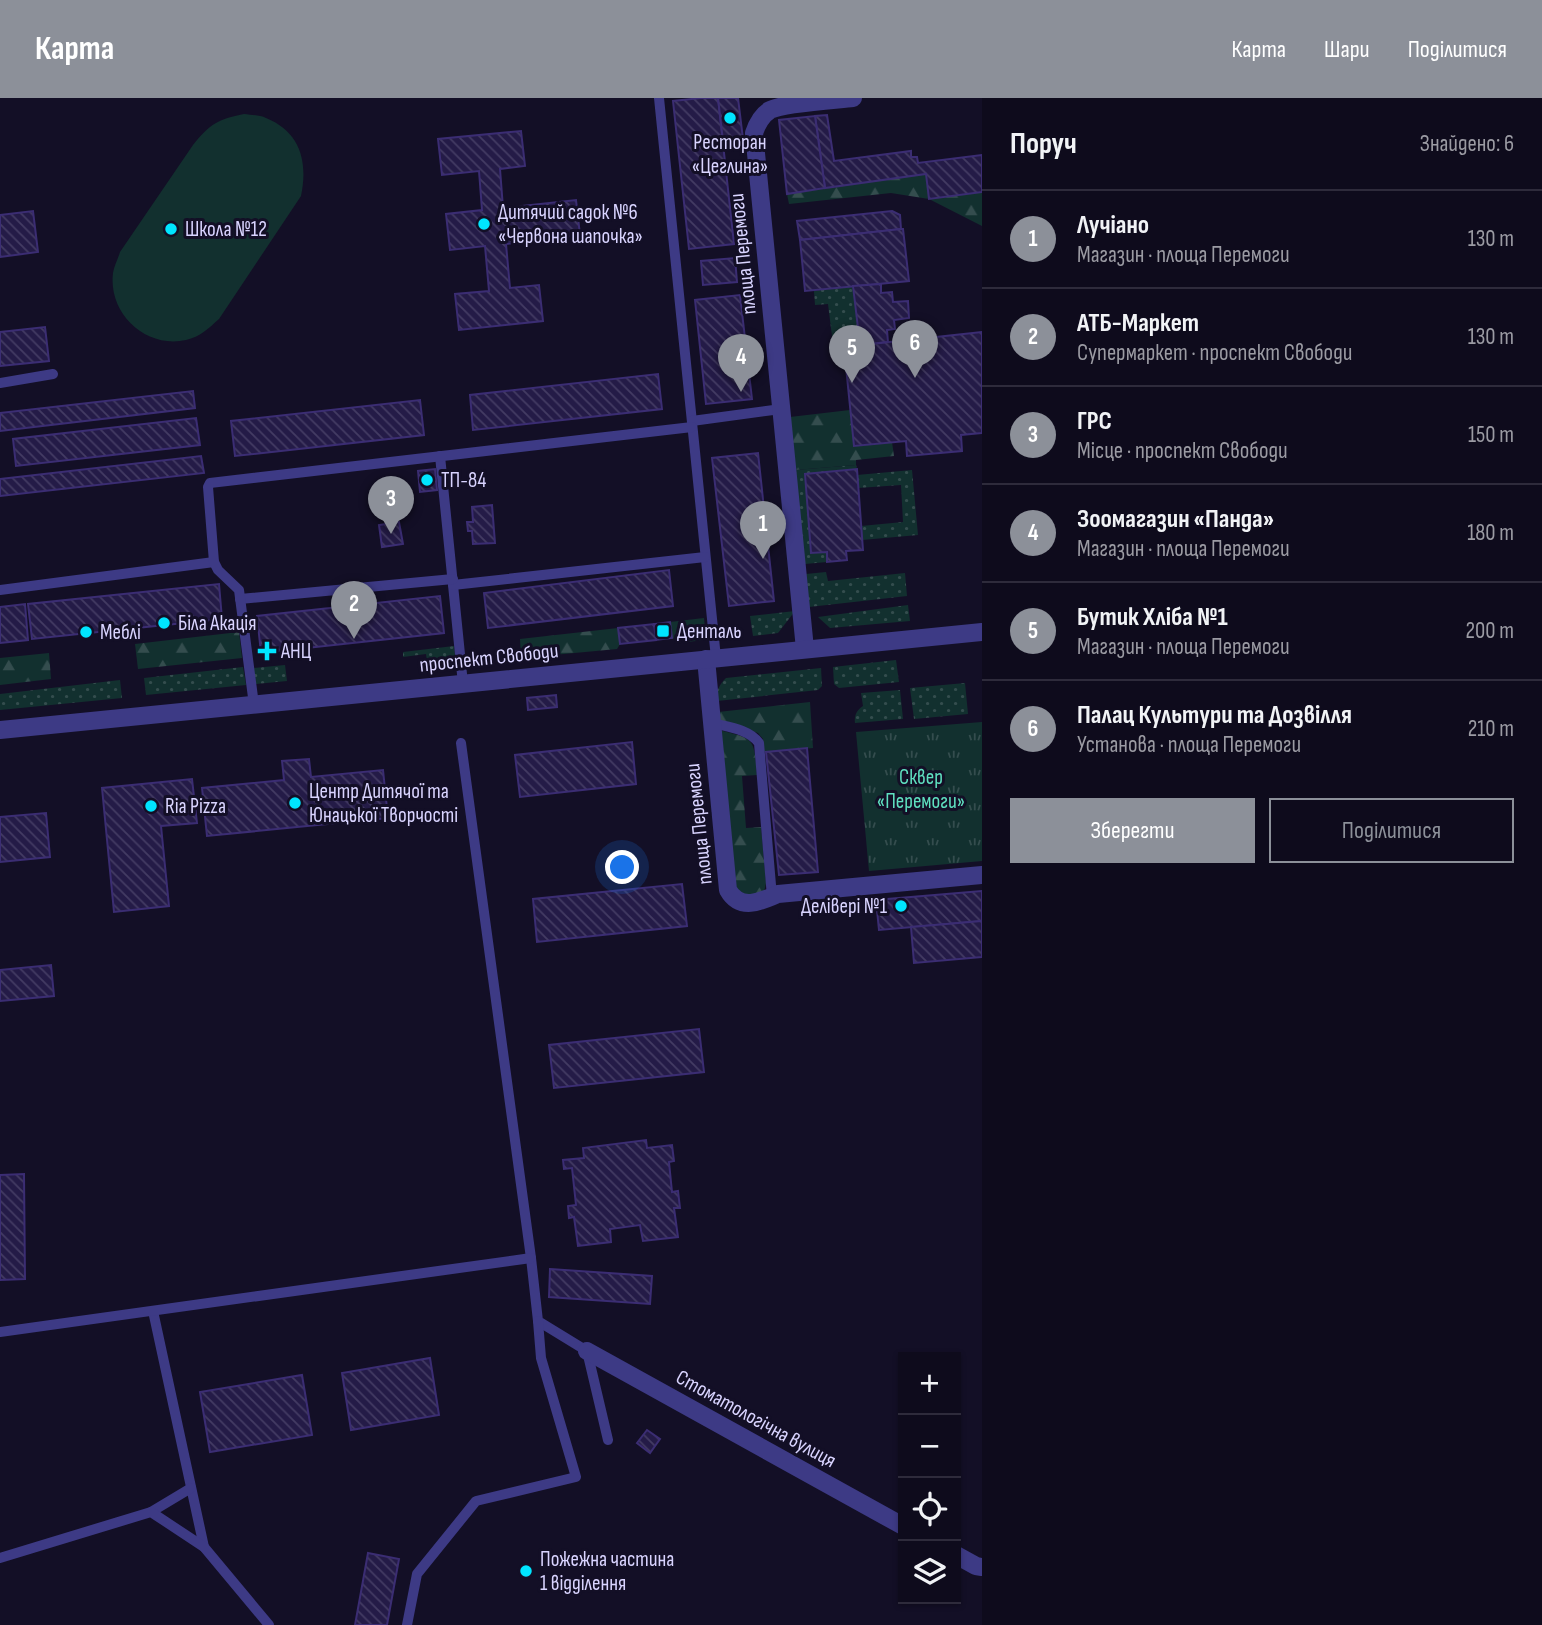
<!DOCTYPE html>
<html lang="uk">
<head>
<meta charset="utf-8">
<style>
  body { margin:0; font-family:"Sofia Sans Condensed",sans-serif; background:#1c1929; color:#f1f3f6 }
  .controls { position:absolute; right:21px; bottom:21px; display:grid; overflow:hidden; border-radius:0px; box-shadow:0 2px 5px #0004 }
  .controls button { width:63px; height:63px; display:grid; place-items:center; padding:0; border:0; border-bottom:2px solid #2e2b3b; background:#0e0b1c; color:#f1f3f6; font:35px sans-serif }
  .you { position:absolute; left:623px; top:770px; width:24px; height:24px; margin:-18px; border:5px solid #fff; border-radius:50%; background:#1a73e8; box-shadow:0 0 0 10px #1a73e833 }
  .badge { display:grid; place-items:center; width:46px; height:46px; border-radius:50%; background:#8c9099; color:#fff; font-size:23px; font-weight:700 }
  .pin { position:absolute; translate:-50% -58px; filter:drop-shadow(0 2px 4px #0008) }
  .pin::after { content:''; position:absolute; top:37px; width:24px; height:21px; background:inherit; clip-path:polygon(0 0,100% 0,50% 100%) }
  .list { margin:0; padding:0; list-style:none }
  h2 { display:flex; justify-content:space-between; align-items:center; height:91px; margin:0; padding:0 28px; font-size:30px }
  h2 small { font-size:23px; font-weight:400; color:#9b9ba3 }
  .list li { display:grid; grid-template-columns:46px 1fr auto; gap:21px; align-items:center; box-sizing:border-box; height:98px; padding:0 28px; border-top:2px solid #2e2b3b }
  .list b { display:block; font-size:26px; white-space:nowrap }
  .list p { margin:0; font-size:23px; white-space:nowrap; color:#9b9ba3 }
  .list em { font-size:23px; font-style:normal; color:#9b9ba3 }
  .actions { display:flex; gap:14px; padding:21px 28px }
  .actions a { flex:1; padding:16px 0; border:2px solid #8c9099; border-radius:0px; text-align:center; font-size:24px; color:#8c9099 }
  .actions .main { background:#8c9099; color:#fff }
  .icon { flex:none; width:38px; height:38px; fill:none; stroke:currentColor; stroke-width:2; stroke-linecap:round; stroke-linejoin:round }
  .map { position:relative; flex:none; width:982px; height:1527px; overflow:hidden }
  header { display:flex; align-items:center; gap:42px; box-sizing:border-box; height:98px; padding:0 35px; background:#8c9099; color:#fff }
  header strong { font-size:33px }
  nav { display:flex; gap:38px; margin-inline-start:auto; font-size:24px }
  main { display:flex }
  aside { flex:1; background:#0e0b1c }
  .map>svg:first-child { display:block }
</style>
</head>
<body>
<header>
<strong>Карта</strong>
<nav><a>Карта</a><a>Шари</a><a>Поділитися</a></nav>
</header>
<main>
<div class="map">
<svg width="982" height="1527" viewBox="0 0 982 1527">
  <defs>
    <pattern id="grass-dots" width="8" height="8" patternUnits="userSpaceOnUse" patternTransform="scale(1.75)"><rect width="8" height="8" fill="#12302f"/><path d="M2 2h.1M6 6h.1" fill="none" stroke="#344d4e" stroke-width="1.8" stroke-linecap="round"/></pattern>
    <pattern id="forest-firs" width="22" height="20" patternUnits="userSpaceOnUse" patternTransform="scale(1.75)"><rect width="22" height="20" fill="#12302f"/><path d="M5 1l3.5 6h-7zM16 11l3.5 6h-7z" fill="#344d4e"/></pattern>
    <pattern id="park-tufts" width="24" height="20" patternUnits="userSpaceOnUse" patternTransform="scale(1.75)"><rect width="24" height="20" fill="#12302f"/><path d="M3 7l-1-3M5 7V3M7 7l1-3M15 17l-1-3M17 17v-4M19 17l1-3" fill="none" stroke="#344d4e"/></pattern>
    <pattern id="building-back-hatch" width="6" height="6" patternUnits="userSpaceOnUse" patternTransform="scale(1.75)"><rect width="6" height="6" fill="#241b47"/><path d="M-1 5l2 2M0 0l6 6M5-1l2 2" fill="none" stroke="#433b63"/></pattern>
  </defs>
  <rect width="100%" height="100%" fill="#130f26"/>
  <g fill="url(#grass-dots)">
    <path d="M 853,188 L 860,247 L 837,250 L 833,246 L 828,206 L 815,207 L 814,193 Z"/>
    <path d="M 856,367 L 857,371 L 805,376 L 811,455 L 827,454 L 827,464 L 805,466 L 795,372 Z"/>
    <path d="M 912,372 L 918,437 L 862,442 L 861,428 L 903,424 L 901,387 L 858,390 L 857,377 Z"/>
    <path d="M 826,474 L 828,483 L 905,475 L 907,498 L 809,509 L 806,476 Z"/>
    <path d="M 908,507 L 910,523 L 830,530 L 818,519 Z"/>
    <path d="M 795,513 L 778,535 L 753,538 L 750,518 Z"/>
    <path d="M 454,548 L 456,567 L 428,570 L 426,556 L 403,559 L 403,554 Z"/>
    <path d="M 896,562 L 899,584 L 839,590 L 834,586 L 833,569 Z"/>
    <path d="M 285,567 L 287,583 L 256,586 L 253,570 Z"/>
    <path d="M 243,569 L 246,587 L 146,597 L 144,580 Z"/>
    <path d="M 821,570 L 822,588 L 818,592 L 717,603 C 716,593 719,587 726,580 Z"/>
    <path d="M 120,582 L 122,600 L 0,612 L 0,596 Z"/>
    <path d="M 965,585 L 968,616 L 914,621 L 910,590 Z"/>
    <path d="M 900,592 L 903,621 L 855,625 C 854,617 857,612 863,608 L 861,595 Z"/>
  </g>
  <g fill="url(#forest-firs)">
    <path d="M 926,76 L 929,101 L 982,94 L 982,128 L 929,101 L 891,95 L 789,106 L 787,96 Z"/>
    <path d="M 850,312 L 854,348 L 892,344 L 894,358 L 856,362 L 856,367 L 795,372 L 790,319 Z"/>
    <path d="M 704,520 L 706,542 L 686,544 L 672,540 L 670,524 Z"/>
    <path d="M 618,530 L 620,546 L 617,551 L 521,560 L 520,541 Z"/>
    <path d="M 239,534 L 242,560 L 138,571 L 135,546 Z"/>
    <path d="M 49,555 L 51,581 L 0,587 L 0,560 Z"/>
    <path d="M 810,604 L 813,650 L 764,654 L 763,641 L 758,635 L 718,622 L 718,614 Z"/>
    <path d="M 719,632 C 755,641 754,640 757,677 L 742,678 L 746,730 L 761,729 L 766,785 L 764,794 L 749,799 L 734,789 Z"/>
  </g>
  <path fill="url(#park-tufts)" d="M 982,624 L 982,763 L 869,773 L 856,634 Z"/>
  <path fill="#12302f" d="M 244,16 C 251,17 260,17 266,20 C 301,34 308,65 301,98 L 219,221 C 209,230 200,239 186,242 C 146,251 108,216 113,175 C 114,168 118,161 120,154 L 193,47 C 210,26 218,21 244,16 Z"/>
  <g fill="url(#building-back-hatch)" stroke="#3b2d73" stroke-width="2">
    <path d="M 701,0 L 718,0 L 734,146 L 689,151 L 673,3 Z"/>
    <path d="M 718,0 L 738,0 L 743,41 L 723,43 Z"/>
    <path d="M 827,17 L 834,63 L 911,53 L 911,59 L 917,59 L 918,65 L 982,57 L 982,94 L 929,101 L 926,76 L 825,90 L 815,18 Z"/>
    <path d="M 815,18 L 825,90 L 787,96 L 779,22 Z"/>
    <path d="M 521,33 L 525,68 L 500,71 L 503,110 L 576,102 L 580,137 L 506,146 L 510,190 L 539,187 L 543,223 L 459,232 L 455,196 L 489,193 L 485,148 L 450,152 L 446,116 L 482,112 L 479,73 L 442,77 L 438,41 Z"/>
    <path d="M 33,113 L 38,154 L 0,159 L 0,117 Z"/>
    <path d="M 892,113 L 900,117 L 901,131 L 800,142 L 797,123 Z"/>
    <path d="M 901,131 L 903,131 L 909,183 L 805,193 L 800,142 Z"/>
    <path d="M 735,160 L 737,184 L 703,187 L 701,163 Z"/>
    <path d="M 881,186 L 881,195 L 892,194 L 893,204 L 908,203 L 909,220 L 894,222 L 895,231 L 887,232 L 888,244 L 860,247 L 853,188 Z"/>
    <path d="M 740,197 L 752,301 L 706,306 L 695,202 Z"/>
    <path d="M 45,229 L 49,263 L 0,268 L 0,234 Z"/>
    <path d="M 982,234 L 982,335 L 961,337 L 962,353 L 907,358 L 906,343 L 854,348 L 844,249 Z"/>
    <path d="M 658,276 L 662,311 L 473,332 L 470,297 Z"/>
    <path d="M 193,293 L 195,310 L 0,333 L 0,315 Z"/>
    <path d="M 420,302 L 424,337 L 235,358 L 231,323 Z"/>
    <path d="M 196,320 L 200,347 L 16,368 L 13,341 Z"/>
    <path d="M 758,355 L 774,503 L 729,508 L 712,360 Z"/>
    <path d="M 201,358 L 204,375 L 0,398 L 0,381 Z"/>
    <path d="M 435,371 L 437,392 L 420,394 L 418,373 Z"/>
    <path d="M 857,371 L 863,452 L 846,453 L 847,462 L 827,464 L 827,454 L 811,455 L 805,376 Z"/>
    <path d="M 492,407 L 495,445 L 473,446 L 472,433 L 468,433 L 467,424 L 473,424 L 472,409 Z"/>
    <path d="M 399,424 L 403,446 L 382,449 L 379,427 Z"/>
    <path d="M 669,472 L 673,508 L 488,530 L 484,495 Z"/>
    <path d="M 219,486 L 222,521 L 32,541 L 28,506 Z"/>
    <path d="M 440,498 L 444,535 L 261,555 L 257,518 Z"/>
    <path d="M 25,506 L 28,542 L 0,545 L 0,509 Z"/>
    <path d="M 670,524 L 672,540 L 656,542 L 654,526 Z"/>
    <path d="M 654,526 L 656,542 L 620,546 L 618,530 Z"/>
    <path d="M 556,597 L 557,609 L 528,612 L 527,600 Z"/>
    <path d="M 632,644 L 636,686 L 520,699 L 515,657 Z"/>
    <path d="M 807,650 L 818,774 L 779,777 L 766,654 Z"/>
    <path d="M 309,661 L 311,679 L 383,672 L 388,720 L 207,738 L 202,690 L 284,682 L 282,663 Z"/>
    <path d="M 192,681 L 197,725 L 161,728 L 169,808 L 114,814 L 102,690 Z"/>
    <path d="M 46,715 L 50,759 L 0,764 L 0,719 Z"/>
    <path d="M 682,786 L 687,828 L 537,844 L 533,801 Z"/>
    <path d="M 982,793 L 982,823 L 879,832 L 876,802 Z"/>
    <path d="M 982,823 L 982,859 L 914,865 L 911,829 Z"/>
    <path d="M 51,867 L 54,898 L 0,903 L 0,872 Z"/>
    <path d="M 699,931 L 704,974 L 554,990 L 549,947 Z"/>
    <path d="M 646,1042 L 647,1050 L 672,1047 L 674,1063 L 669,1064 L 672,1094 L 678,1093 L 680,1110 L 674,1110 L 678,1139 L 643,1143 L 640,1127 L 610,1131 L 611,1144 L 578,1148 L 574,1119 L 569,1120 L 568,1108 L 576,1107 L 572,1070 L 564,1071 L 563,1062 L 584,1060 L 583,1050 Z"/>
    <path d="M 24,1076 L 25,1181 L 0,1182 L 0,1077 Z"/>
    <path d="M 550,1171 L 652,1178 L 650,1206 L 549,1199 Z"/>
    <path d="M 430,1260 L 439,1317 L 351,1332 L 342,1275 Z"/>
    <path d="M 302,1277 L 312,1337 L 210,1354 L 200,1294 Z"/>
    <path d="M 647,1332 L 660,1341 L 650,1355 L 637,1345 Z"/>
    <path d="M 368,1455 L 399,1461 L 387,1527 L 355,1527 Z"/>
  </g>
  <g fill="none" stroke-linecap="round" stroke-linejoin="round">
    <g stroke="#3d3a85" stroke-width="10">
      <path d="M 659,0 L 716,560"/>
      <path d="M 0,285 L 53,276"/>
      <path d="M 692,323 L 781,311"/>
      <path d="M 440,358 L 463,586"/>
      <path d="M 453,487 L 705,459"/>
      <path d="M 0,492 L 214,464"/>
      <path d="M 240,501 L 453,481"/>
      <path d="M 254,607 L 239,492 L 218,472 L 214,464 L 208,389 L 210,385 L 692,329"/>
      <path d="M 712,625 C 727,629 749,631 759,645 L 772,799"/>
      <path d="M 461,645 L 531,1160 L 538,1223 L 587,1253 L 608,1342"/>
      <path d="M 153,1213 L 204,1449"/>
      <path d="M 0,1234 L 531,1160"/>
      <path d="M 151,1414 L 191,1390"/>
      <path d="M 0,1460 L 151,1414 L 204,1449 L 269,1527"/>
      <path d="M 407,1527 L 417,1476 L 476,1403 L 576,1379 L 541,1260 L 538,1223"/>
    </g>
    <g stroke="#3d3a85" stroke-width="18">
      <path d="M 805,551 L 754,35 C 757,26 762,17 770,12 C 784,5 835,2 853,0"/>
      <path d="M 706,561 L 728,792 C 740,813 760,804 778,796 L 982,777"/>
      <path d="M 0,632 L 982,534"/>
      <path d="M 587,1253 L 903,1428"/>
      <path d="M 956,1457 L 976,1468 L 982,1469"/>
    </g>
  </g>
  <g fill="#00e5ff" stroke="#130f26" stroke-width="2.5">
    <circle cx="730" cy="20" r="7"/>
    <circle cx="484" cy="126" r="7"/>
    <circle cx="171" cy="131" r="7"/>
    <circle cx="427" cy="382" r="7"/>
    <circle cx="164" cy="525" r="7"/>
    <rect x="656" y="526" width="14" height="14" rx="3.5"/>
    <circle cx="86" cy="534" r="7"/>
    <path d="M263.5 542.5h7v7h7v7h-7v7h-7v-7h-7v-7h7z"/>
    <circle cx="295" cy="705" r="7"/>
    <circle cx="151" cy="708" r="7"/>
    <circle cx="901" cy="808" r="7"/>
    <circle cx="526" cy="1473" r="7"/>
  </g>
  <g text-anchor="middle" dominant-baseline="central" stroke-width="6" stroke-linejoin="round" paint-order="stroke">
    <g font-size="21" fill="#d9d4ff" stroke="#130f26" text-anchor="start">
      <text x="730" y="44" text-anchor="middle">Ресторан<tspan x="730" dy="24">«Цеглина»</tspan></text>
      <text x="498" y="114">Дитячий садок №6<tspan x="498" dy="24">«Червона шапочка»</tspan></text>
      <text x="185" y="131">Школа №12</text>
      <text x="441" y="382">ТП-84</text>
      <text x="178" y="525">Біла Акація</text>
      <text x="677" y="533">Денталь</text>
      <text x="100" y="534">Меблі</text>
      <text x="281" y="553">АНЦ</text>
      <text x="309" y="693">Центр Дитячої та<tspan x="309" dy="24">Юнацької Творчості</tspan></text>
      <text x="165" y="708">Ria Pizza</text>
      <text x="887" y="808" text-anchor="end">Делівері №1</text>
      <text x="540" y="1461">Пожежна частина<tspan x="540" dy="24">1 відділення</tspan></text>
    </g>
    <g font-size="21" fill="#d9d4ff" stroke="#130f26">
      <text transform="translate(743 156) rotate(-96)">площа Перемоги</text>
      <text transform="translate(489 560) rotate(-6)">проспект Свободи</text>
      <text transform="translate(699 726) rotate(-96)">площа Перемоги</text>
      <text transform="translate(756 1321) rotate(29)">Стоматологічна вулиця</text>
    </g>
    <g font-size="21" fill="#5fe0c0" stroke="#130f26">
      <text x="921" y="679">Сквер<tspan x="921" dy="24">«Перемоги»</tspan></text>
    </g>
  </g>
</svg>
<div class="controls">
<button>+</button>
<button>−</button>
<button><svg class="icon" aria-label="locate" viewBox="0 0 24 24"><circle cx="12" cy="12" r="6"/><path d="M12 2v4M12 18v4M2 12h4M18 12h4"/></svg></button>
<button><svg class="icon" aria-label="layers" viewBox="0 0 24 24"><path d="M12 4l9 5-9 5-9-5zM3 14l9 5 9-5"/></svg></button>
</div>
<div class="you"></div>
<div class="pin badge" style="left:763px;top:461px">1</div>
<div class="pin badge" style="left:354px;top:541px">2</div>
<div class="pin badge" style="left:391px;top:436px">3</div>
<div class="pin badge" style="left:741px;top:294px">4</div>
<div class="pin badge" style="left:852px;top:285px">5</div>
<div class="pin badge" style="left:915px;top:280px">6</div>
</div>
<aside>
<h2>Поруч<small>Знайдено: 6</small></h2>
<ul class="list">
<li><span class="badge">1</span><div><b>Лучіано</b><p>Магазин · площа Перемоги</p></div><em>130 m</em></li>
<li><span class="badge">2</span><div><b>АТБ-Маркет</b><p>Супермаркет · проспект Свободи</p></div><em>130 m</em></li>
<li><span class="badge">3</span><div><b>ГРС</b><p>Місце · проспект Свободи</p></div><em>150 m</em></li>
<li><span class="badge">4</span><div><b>Зоомагазин «Панда»</b><p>Магазин · площа Перемоги</p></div><em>180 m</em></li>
<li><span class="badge">5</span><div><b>Бутик Хліба №1</b><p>Магазин · площа Перемоги</p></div><em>200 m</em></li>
<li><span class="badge">6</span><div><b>Палац Культури та Дозвілля</b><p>Установа · площа Перемоги</p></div><em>210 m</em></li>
</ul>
<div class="actions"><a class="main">Зберегти</a><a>Поділитися</a></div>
</aside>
</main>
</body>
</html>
